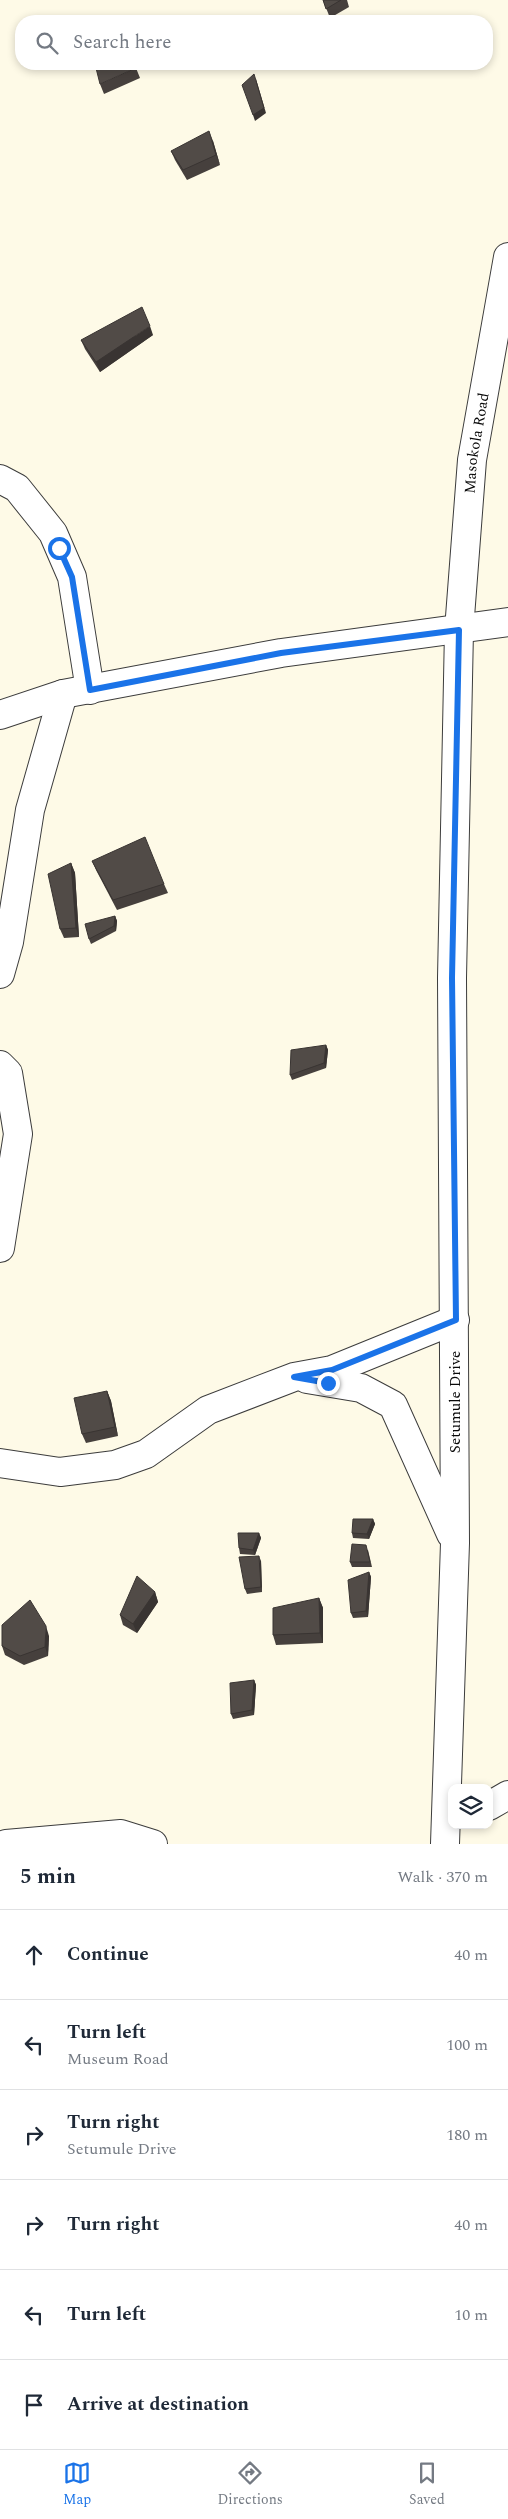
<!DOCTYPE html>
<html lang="en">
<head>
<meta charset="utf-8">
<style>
  body { margin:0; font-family:Spectral,serif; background:#f6f6f7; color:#1f2937 }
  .controls { position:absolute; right:15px; bottom:15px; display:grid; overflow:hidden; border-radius:10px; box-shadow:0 2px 8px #0003 }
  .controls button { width:45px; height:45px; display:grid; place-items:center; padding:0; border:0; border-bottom:1px solid #e0e1e3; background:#fff; color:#1f2937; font:25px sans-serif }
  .stop { position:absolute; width:15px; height:15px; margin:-11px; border:4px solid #1a73e8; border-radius:50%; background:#fff }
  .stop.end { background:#1a73e8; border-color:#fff; box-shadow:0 1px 5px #0008 }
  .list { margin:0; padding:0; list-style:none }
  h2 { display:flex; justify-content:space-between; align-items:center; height:65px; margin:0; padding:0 20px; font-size:21px }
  h2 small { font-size:16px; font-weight:400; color:#747a83 }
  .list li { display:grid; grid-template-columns:32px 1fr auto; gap:15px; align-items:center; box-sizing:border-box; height:90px; padding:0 20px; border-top:1px solid #e0e1e3 }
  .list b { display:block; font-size:19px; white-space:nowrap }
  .list p { margin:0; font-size:16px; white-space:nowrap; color:#747a83 }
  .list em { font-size:16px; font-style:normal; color:#747a83 }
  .icon { flex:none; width:28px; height:28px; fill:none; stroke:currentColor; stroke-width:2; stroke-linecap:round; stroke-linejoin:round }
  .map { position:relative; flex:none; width:508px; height:1844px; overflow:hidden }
  .search { position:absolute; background:#fff; box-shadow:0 2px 8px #0003; left:15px; right:15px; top:15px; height:55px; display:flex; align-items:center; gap:12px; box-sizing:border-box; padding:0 18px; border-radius:20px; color:#747a83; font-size:19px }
  .sheet { height:605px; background:#fff }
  nav { display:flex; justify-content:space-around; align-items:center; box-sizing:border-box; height:70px; border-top:1px solid #e0e1e3; background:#fff; font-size:14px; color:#747a83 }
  nav a { display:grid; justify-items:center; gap:2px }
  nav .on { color:#1a73e8 }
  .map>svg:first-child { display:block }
</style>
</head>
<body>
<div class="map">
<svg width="508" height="1844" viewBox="0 0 508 1844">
  <rect width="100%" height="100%" fill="#fefae7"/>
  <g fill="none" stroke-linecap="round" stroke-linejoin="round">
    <defs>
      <g id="minor">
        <path d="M 0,479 L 17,488 L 53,533 L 72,577 L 90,690"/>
        <path d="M 0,715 L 63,694 L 281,653 L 508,622"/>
        <path d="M 0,974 L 9,942 L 30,810 L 63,694"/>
        <path d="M 0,1065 L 8,1073 L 18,1134 L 0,1248"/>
        <path d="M 307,1379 L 361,1388 L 393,1405 L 451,1534"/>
        <path d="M 0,1463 L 60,1472 L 115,1465 L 146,1454 L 208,1410 L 294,1377 L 332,1370 L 455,1320"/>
        <path d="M 489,1806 L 508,1795"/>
        <path d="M 6,1844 L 121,1834 L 153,1844"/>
        <path id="s1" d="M 445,1844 L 455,1543 L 452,978 L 459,630 L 472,460 L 508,257"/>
      </g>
    </defs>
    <use href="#minor" stroke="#3c3c3c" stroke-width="30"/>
    <use href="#minor" stroke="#fff" stroke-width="28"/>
  </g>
  <g fill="#46403d">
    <path d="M 323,0 L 347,0 L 349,7 L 330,18 Z"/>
    <path d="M 136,68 L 140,78 L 104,94 L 100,84 Z"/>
    <path d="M 213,141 L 220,165 L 187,180 L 175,160 L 171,151 Z"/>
    <path d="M 153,335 L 100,372 L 85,349 L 81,340 Z"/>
    <path d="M 92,861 L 164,884 L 168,893 L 117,910 L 96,870 Z"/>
    <path d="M 71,863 L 75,873 L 79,937 L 64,938 L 60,929 Z"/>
    <path d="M 115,916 L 117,921 L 116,931 L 91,944 L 89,939 Z"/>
    <path d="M 326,1045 L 328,1050 L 326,1068 L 292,1080 L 290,1075 Z"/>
    <path d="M 107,1391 L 111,1401 L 118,1436 L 86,1443 L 82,1434 Z"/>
    <path d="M 373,1519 L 375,1524 L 369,1539 L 353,1538 L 352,1533 Z"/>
    <path d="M 259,1533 L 261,1538 L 255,1555 L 240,1554 L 239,1548 Z"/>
    <path d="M 368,1550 L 372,1567 L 352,1567 L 350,1562 Z"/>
    <path d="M 261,1561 L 262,1592 L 247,1594 L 245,1589 Z"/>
    <path d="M 369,1572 L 371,1577 L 368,1617 L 353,1618 L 351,1613 Z"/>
    <path d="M 155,1592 L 158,1602 L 137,1633 L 123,1625 L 120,1615 Z"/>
    <path d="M 319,1598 L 323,1608 L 323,1643 L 276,1645 L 273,1635 Z"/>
    <path d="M 49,1636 L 48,1656 L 24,1665 L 5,1655 L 2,1646 Z"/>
    <path d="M 254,1680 L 256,1685 L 254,1715 L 233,1719 L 231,1714 Z"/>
  </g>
  <g fill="#393432">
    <path d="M 256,79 L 266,113 L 255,121 L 253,115 Z"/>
    <path d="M 209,131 L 213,141 L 220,165 L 216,155 Z"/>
    <path d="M 150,326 L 153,335 L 100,372 L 96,362 Z"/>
    <path d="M 71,863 L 75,873 L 79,937 L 76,928 Z"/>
    <path d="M 115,916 L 117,921 L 116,931 L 114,926 Z"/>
    <path d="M 326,1045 L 328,1050 L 326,1068 L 324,1063 Z"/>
    <path d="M 107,1391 L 111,1401 L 118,1436 L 115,1427 Z"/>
    <path d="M 373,1519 L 375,1524 L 369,1539 L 367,1534 Z"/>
    <path d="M 259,1533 L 261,1538 L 255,1555 L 253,1550 Z"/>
    <path d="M 259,1556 L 261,1561 L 262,1592 L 261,1587 Z"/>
    <path d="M 369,1572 L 371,1577 L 368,1617 L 366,1611 Z"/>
    <path d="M 155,1592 L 158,1602 L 137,1633 L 133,1624 Z"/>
    <path d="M 319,1598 L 323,1608 L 323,1643 L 320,1633 Z"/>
    <path d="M 46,1626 L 49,1636 L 48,1656 L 45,1647 Z"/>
    <path d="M 254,1680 L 256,1685 L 254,1715 L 252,1710 Z"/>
  </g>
  <g fill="#514b47" stroke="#393432">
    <path d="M 323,0 L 341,0 L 326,9 Z"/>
    <path d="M 95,64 L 133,64 L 136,68 L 100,84 Z"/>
    <path d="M 254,74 L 264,108 L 253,115 L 242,85 Z"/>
    <path d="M 209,131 L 216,155 L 183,170 L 171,151 Z"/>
    <path d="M 142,307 L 150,326 L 96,362 L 81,340 Z"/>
    <path d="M 145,837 L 164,884 L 113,900 L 92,861 Z"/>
    <path d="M 71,863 L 76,928 L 60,929 L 48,874 Z"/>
    <path d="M 115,916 L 114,926 L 89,939 L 85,924 Z"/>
    <path d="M 326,1045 L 324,1063 L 290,1075 L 291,1050 Z"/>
    <path d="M 107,1391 L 115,1427 L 82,1434 L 74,1398 Z"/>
    <path d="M 353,1519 L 373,1519 L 367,1534 L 352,1533 Z"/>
    <path d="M 238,1533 L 259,1533 L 253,1550 L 239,1548 Z"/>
    <path d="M 352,1544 L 366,1545 L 370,1562 L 350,1562 Z"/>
    <path d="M 259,1556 L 261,1587 L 245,1589 L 239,1557 Z"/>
    <path d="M 369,1572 L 366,1611 L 351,1613 L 348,1580 Z"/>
    <path d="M 137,1576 L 155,1592 L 133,1624 L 120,1615 Z"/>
    <path d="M 319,1598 L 320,1633 L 273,1635 L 273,1608 Z"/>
    <path d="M 30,1600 L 46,1626 L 45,1647 L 20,1656 L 2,1646 L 2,1625 Z"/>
    <path d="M 254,1680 L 252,1710 L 231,1714 L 230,1683 Z"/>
  </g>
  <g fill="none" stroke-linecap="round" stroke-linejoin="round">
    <path stroke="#1a73e8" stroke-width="6" d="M 59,548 L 72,577 L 90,690 L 281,653 L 459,630 L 452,978 L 456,1320 L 332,1370 L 294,1377 L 328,1383"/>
  </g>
  <g text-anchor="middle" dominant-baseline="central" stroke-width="5" stroke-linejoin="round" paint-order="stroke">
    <g font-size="15" fill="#090909" stroke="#fff">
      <text stroke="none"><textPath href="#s1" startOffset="1402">Masokola Road</textPath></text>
      <text transform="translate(455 1402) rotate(-90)">Setumule Drive</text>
    </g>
  </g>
</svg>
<div class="controls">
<button><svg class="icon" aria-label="layers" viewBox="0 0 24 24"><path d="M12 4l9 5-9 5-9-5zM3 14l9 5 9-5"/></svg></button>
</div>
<div class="stop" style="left:59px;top:548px"></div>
<div class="stop end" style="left:328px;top:1383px"></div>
<div class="search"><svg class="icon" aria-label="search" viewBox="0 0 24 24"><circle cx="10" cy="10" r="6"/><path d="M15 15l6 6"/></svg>Search here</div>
</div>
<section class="sheet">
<h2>5 min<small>Walk · 370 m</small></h2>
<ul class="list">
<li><svg class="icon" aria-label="ahead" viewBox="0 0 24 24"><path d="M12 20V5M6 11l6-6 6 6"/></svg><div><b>Continue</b></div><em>40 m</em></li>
<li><svg class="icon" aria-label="left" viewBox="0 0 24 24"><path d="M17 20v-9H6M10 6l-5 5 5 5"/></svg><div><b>Turn left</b><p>Museum Road</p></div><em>100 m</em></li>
<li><svg class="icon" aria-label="right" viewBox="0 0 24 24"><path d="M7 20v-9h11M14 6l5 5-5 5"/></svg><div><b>Turn right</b><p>Setumule Drive</p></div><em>180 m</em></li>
<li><svg class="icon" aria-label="right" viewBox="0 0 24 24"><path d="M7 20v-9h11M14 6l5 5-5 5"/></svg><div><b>Turn right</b></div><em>40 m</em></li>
<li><svg class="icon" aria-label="left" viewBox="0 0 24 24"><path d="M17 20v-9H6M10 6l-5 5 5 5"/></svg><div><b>Turn left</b></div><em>10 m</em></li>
<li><svg class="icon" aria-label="arrive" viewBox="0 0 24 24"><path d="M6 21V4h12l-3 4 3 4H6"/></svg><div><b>Arrive at destination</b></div></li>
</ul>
</section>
<nav>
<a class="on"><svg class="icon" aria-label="map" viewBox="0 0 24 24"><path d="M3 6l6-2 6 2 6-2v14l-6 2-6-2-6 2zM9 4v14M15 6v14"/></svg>Map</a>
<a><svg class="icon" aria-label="directions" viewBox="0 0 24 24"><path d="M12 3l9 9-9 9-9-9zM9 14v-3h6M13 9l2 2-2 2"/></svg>Directions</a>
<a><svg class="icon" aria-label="saved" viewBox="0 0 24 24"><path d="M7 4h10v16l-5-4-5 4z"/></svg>Saved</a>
</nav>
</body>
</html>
